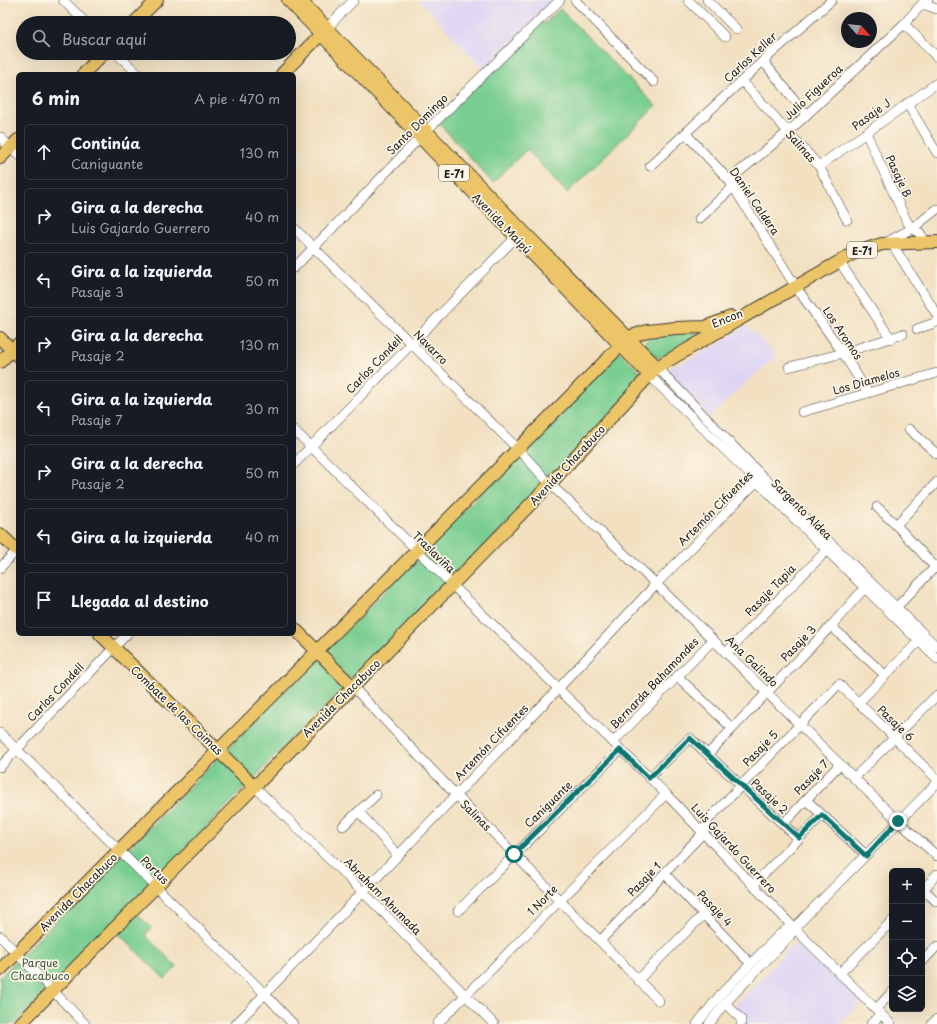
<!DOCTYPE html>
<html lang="es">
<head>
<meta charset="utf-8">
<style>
  body { margin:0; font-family:"Playpen Sans",sans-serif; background:#20242c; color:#f1f3f6 }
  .controls { position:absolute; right:12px; bottom:12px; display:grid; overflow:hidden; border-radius:6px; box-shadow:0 4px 16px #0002 }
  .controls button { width:36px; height:36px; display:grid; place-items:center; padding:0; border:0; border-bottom:1px solid #363941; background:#171b24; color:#f1f3f6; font:20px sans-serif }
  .compass { position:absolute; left:841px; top:12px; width:36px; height:36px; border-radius:50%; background:#171b24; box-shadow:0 4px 16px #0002; rotate:118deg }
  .stop { position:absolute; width:12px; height:12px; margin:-9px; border:3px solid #0f766e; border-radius:50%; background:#fff }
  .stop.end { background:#0f766e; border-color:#fff; box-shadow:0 1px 4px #0008 }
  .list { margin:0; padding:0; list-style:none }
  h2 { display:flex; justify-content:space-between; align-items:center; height:52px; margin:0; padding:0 16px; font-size:17px }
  h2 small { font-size:13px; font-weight:400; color:#9ea1a6 }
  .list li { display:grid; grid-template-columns:26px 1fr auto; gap:12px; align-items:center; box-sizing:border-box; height:56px; margin:0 8px 8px; padding:0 8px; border:1px solid #363941; border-radius:6px }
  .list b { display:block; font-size:15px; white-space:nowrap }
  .list p { margin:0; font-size:13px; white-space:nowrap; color:#9ea1a6 }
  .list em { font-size:13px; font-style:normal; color:#9ea1a6 }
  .icon { flex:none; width:22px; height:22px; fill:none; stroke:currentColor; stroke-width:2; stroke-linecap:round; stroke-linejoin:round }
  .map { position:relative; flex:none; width:937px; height:1024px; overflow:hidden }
  .search { position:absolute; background:#171b24; box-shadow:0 4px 16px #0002; left:16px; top:16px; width:280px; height:44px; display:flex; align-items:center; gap:10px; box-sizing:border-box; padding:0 14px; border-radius:22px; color:#9ea1a6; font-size:15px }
  .panel { position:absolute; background:#171b24; box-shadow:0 4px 16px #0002; left:16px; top:72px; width:280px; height:564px; border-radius:6px }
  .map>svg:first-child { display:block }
</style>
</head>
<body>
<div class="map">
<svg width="937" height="1024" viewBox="0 0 937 1024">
  <rect width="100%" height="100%" fill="#fcf5e5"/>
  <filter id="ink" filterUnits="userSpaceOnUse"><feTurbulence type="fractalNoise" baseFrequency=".025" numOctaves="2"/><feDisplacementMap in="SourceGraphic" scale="8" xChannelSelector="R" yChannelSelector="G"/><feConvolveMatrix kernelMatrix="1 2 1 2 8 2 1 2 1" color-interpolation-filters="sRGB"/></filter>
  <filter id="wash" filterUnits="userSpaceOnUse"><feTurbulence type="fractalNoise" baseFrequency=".012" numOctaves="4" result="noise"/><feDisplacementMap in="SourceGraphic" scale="16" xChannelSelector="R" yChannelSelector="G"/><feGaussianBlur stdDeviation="0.9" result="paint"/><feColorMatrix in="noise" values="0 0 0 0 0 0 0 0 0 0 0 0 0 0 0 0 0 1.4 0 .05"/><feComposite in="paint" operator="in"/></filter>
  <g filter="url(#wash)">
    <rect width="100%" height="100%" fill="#f2e0c1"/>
    <g fill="#ded5f5">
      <path d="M 419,0 L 555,0 L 483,69 Z"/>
      <path d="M 747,326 L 777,356 L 745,383 L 710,417 L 666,373 L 677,362 L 680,365 L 710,349 Z"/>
      <path d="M 799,938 L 862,1001 L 839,1024 L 747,1024 L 734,1007 Z"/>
    </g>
    <g fill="#7ace91" stroke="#4b7556">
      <path d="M 560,9 L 656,106 L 567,193 L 527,149 L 493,183 L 439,123 L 541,21 L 544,24 Z"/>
      <path d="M 667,332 L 705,332 L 659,358 C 652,356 647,351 644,345 C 648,335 657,334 667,332 Z"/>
      <path d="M 618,350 L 645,377 L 450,584 L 304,727 L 15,1024 L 0,1024 L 0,977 L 421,555 Z"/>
      <path d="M 135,912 L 151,928 L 145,935 L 177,967 L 165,979 L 116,931 Z"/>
    </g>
  </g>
  <g filter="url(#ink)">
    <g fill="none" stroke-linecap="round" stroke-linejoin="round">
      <defs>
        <g id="minor">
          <path d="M 63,0 L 86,23"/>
          <path d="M 575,0 L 654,82"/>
          <path d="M 688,0 L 725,37"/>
          <path d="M 707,0 L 736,29"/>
          <path d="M 922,4 L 937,9"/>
          <path d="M 904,24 L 937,57"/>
          <path d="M 326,29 L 354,0"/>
          <path d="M 116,53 L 138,74"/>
          <path d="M 763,61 L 806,114"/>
          <path d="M 742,81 L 819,166 L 847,220"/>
          <path d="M 907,103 L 937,153"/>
          <path d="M 866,133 L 907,222 L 922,236 L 925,242"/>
          <path d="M 686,134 L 729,180 L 796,287 L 843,353 L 868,393"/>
          <path d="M 0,137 L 18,155"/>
          <path d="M 650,166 L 763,61 L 832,0"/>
          <path d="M 819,166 L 937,83"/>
          <path d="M 729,180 L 788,132 L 904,24 L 922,4 L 928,0"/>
          <path d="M 699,219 L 733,187"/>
          <path d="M 294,228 L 518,449 L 550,484 L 656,584 L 898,821 L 937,856"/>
          <path d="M 885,243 L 913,228 L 937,209"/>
          <path d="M 892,244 L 937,315"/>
          <path d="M 839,261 L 891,339"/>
          <path d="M 294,268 L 426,131 L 560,0"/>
          <path d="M 917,329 L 937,322"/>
          <path d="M 657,367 L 762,476 L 937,647"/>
          <path d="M 789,367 L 843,353 L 903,334"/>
          <path d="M 650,376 L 937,659"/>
          <path d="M 802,412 L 937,373"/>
          <path d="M 909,429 L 937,454"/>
          <path d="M 294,430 L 666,794 L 794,928 L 891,1024"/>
          <path d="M 294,464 L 520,233"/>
          <path d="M 877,507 L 896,525 L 937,569"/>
          <path d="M 896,525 L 937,482"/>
          <path d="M 0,568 L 18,549"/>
          <path d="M 892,612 L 937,565"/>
          <path d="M 831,626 L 885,675"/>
          <path d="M 726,653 L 830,547"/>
          <path d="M 677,676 L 732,728"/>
          <path d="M 353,687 L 456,795 L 659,1001"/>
          <path d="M 858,703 L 919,641"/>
          <path d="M 0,733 L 266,995 L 293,1024"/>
          <path d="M 613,742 L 713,640"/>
          <path d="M 708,754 L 831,626 L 869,583"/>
          <path d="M 0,767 L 127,634"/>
          <path d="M 649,778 L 690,738 L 799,839"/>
          <path d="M 854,778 L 937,695"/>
          <path d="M 254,786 L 363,892 L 494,1024"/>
          <path d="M 806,800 L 866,855"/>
          <path d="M 359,812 L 398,855"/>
          <path d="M 783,824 L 840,764"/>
          <path d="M 343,826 L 376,795"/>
          <path d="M 665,874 L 746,959"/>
          <path d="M 753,885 L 822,815"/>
          <path d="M 923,889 L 937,902"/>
          <path d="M 922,891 L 937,874"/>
          <path d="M 458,911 L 620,750"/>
          <path d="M 0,936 L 85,1024"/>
          <path d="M 600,941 L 704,832 L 708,820 L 839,684 L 937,779"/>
          <path d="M 922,962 L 937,946"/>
          <path d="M 839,974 L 892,921"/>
          <path d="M 638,980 L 704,914"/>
          <path d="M 725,1003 L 741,1019 L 741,1024"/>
          <path d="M 876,1009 L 892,992"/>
          <path d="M 236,1024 L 558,689 L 656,584 L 762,476"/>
          <path d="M 437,1024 L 666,794"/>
          <path d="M 697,1024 L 720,995 L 780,934 L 787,929 L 794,928"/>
          <path d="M 709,1024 L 725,1003 L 789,937 L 794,928 L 937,783"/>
          <path d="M 871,1024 L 881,1014"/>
          <path d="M 932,1024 L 937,1019"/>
        </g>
        <g id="major">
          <path d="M 288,0 L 650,376"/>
          <path d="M 300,0 L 522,230 L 657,367"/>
          <path d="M 134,23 L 157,0"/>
          <path d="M 83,74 L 104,53"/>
          <path d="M 282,74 L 326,29"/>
          <path d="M 0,158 L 18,140"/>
          <path d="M 629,337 L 647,331 L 676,328 L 705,327 L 731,317"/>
          <path d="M 0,338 L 18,356"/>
          <path d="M 0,362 L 18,344"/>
          <path d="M 0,534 L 18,551"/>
          <path d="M 294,628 L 353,687"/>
          <path d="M 100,634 L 254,786"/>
          <path d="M 0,970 L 629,337"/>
          <path d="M 20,1024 L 353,687 L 550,484 L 657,367 L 854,253 L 882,244 L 937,242"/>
        </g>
      </defs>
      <use href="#minor" stroke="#3c3935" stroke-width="10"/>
      <use href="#major" stroke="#3c3935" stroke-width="14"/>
      <use href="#minor" stroke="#fff" stroke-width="9"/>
      <use href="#major" stroke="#edc569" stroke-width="12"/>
    </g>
  </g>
  <g fill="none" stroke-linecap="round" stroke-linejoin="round" filter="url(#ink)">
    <path stroke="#0f766e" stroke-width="5" d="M 514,854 L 620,750 L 649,778 L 690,738 L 799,838 L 822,815 L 866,856 L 898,821"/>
  </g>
  <g text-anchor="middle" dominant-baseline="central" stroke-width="3.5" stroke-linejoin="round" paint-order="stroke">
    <g fill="#fcf5e5" stroke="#5f5d58" stroke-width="1">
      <rect x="439" y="165" width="30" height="16" rx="3"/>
      <rect x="847" y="242" width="30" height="16" rx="3"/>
    </g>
    <g font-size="10" font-weight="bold" fill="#1c1c1c">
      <text x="454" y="173">E-71</text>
      <text x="862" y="250">E-71</text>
    </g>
    <g font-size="11" fill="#1c1c1c" stroke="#fcf5e5">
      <text transform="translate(750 57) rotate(-43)">Carlos Keller</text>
      <text transform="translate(813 92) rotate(-43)">Julio Figueroa</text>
      <text transform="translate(871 114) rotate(-36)">Pasaje J</text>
      <text transform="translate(417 124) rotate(-45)">Santo Domingo</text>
      <text transform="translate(801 146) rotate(48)">Salinas</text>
      <text transform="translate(899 176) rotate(65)">Pasaje B</text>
      <text transform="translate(755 201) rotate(56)">Daniel Caldera</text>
      <text transform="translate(502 223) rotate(46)">Avenida Maipú</text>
      <text transform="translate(727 318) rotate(-22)">Encon</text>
      <text transform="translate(843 333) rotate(56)">Los Aromos</text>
      <text transform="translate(431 347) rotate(45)">Navarro</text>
      <text transform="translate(374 364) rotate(-46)">Carlos Condell</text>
      <text transform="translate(866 381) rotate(-16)">Los Diamelos</text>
      <text transform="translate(567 465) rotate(-47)">Avenida Chacabuco</text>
      <text transform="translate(715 508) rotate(-45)">Artemón Cifuentes</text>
      <text transform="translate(802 509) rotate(45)">Sargento Aldea</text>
      <text transform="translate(434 552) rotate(44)">Traslaviña</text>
      <text transform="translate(770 590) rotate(-46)">Pasaje Tapia</text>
      <text transform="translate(798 643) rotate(-46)">Pasaje 3</text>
      <text transform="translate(752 661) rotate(44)">Ana Galindo</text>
      <text transform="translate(654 683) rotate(-46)">Bernarda Bahamondes</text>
      <text transform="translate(55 692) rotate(-46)">Carlos Condell</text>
      <text transform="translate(341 698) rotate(-45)">Avenida Chacabuco</text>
      <text transform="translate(177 710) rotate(44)">Combate de las Coimas</text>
      <text transform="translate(896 723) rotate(44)">Pasaje 6</text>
      <text transform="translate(491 742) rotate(-46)">Artemón Cifuentes</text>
      <text transform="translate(760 748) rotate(-46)">Pasaje 5</text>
      <text transform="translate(811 777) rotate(-46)">Pasaje 7</text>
      <text transform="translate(770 796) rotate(43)">Pasaje 2</text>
      <text transform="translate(548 804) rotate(-44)">Caniguante</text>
      <text transform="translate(476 815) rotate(45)">Salinas</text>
      <text transform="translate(734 848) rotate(47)">Luis Gajardo Guerrero</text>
      <text transform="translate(155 870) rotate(45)">Portus</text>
      <text transform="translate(644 879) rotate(-46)">Pasaje 1</text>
      <text transform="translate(78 892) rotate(-45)">Avenida Chacabuco</text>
      <text transform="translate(383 896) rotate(45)">Abraham Ahumada</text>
      <text transform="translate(542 900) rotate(-45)">1 Norte</text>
      <text transform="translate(715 908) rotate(46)">Pasaje 4</text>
    </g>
    <g font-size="11" fill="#3d5a45" stroke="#fcf5e5">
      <text x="40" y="962">Parque<tspan x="40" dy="13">Chacabuco</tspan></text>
    </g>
  </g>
</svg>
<div class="controls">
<button>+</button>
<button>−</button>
<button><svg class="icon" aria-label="locate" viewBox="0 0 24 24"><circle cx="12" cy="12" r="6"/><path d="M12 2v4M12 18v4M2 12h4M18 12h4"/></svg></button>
<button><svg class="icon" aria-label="layers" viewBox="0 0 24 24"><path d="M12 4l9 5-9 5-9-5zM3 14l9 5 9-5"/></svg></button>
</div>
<svg class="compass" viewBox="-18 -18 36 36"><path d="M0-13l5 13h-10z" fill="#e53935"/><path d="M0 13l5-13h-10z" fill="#9ea1a6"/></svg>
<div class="stop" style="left:514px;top:854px"></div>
<div class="stop end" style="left:898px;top:821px"></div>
<div class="search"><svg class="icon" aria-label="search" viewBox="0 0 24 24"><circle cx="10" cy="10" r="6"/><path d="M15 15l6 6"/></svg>Buscar aquí</div>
<section class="panel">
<h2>6 min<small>A pie · 470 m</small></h2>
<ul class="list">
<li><svg class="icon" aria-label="ahead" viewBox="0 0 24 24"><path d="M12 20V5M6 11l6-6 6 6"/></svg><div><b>Continúa</b><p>Caniguante</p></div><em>130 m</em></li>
<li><svg class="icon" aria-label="right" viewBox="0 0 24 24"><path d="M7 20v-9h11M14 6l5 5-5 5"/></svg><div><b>Gira a la derecha</b><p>Luis Gajardo Guerrero</p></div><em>40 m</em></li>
<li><svg class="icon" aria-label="left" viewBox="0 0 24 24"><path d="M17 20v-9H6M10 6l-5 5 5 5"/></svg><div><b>Gira a la izquierda</b><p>Pasaje 3</p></div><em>50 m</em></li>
<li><svg class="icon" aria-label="right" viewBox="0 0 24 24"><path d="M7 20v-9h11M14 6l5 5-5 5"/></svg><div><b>Gira a la derecha</b><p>Pasaje 2</p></div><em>130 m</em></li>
<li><svg class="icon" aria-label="left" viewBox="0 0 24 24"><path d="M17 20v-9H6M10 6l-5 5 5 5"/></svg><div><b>Gira a la izquierda</b><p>Pasaje 7</p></div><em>30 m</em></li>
<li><svg class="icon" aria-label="right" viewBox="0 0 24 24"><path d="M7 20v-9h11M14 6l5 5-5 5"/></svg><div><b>Gira a la derecha</b><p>Pasaje 2</p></div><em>50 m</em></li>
<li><svg class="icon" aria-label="left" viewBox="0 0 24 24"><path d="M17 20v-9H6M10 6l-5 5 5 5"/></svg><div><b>Gira a la izquierda</b></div><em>40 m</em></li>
<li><svg class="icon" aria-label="arrive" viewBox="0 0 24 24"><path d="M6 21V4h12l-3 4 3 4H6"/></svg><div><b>Llegada al destino</b></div></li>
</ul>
</section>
</div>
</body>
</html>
